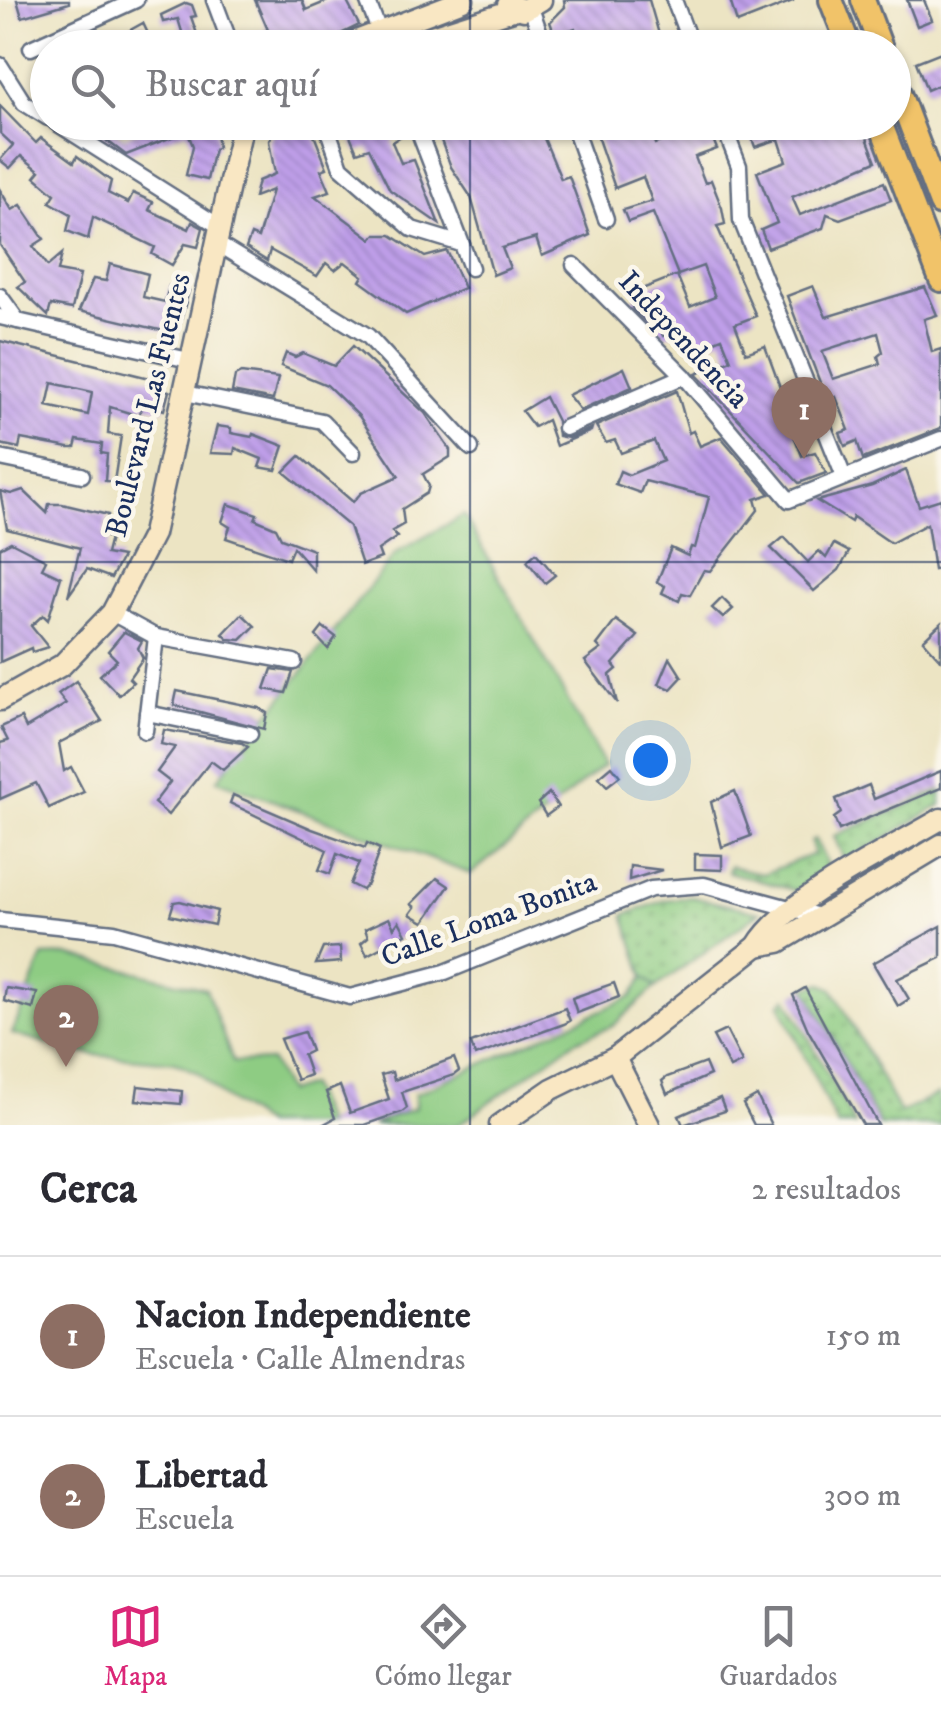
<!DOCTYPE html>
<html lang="es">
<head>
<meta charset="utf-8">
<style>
  body { margin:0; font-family:"IM FELL DW Pica",serif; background:#f2f2f3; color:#2b2b33 }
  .you { position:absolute; left:650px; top:760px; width:35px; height:35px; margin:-25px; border:8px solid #fff; border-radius:50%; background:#1a73e8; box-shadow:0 0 0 15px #1a73e833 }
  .badge { display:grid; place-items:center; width:65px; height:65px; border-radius:50%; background:#db2777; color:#fff; font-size:32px; font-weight:700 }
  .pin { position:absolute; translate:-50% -82px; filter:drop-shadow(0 2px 5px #0008) }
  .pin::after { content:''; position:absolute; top:52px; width:35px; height:30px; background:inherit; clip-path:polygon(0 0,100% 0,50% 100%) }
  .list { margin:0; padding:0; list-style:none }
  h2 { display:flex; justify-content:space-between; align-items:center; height:130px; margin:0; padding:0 40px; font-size:42px }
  h2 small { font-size:32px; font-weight:400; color:#7c7c81 }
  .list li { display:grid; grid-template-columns:65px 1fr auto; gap:30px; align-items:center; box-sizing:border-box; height:160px; padding:0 40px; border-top:2px solid #e1e1e2 }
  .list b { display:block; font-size:38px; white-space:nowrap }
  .list p { margin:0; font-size:32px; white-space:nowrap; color:#7c7c81 }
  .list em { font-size:32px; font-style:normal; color:#7c7c81 }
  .icon { flex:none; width:55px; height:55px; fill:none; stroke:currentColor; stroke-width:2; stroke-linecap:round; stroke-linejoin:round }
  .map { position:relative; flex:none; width:941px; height:1125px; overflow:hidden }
  .search { position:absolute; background:#fff; box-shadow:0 2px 8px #0004; left:30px; right:30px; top:30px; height:110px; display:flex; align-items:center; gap:25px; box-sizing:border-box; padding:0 35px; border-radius:55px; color:#7c7c81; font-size:38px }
  .sheet { height:450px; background:#fff }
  nav { display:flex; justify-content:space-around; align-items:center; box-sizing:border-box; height:140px; border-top:2px solid #e1e1e2; background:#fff; font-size:28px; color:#7c7c81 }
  nav a { display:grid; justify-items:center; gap:5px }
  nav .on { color:#db2777 }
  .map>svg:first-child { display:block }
</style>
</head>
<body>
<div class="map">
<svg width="941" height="1125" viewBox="0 0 941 1125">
  <defs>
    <pattern id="park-dots" width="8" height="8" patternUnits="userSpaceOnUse" patternTransform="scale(2.5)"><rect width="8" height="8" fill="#8ecc83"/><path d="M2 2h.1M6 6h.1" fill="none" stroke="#73a66e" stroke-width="1.8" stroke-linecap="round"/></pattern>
    <pattern id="building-back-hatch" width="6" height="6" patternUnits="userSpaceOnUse" patternTransform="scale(2.5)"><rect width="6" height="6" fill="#bf9fe9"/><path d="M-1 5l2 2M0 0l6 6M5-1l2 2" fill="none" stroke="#9a82c0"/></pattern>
  </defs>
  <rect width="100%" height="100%" fill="#fbf7ec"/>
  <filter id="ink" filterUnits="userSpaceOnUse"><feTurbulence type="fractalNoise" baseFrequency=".01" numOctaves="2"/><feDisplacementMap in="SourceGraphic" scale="20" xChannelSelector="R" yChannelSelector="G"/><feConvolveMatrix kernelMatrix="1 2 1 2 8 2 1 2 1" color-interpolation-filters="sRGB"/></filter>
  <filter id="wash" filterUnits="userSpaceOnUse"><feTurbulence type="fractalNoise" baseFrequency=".0048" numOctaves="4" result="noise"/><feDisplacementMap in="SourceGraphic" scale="40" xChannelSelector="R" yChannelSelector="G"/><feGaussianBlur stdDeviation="2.25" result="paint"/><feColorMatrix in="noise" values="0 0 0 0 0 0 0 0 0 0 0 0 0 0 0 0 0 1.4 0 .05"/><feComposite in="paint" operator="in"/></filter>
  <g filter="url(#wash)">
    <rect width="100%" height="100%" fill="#ece4c3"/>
    <g fill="#8ecc83" stroke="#547e70" stroke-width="2.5">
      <path d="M 464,515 L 604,765 L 471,874 L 217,780 L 396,553 Z"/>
      <path d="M 67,955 L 206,989 L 233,1062 L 271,1061 L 287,1092 L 309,1085 L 326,1125 L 265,1125 L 222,1096 L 198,1073 L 175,1062 L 93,1055 L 12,1034 L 43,956 Z"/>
      <path d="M 644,977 L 656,987 L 613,1026 L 575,1041 L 458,1125 L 372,1125 L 415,1108 L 415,1094 L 631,997 Z"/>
    </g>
    <g fill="url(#park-dots)" stroke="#547e70" stroke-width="2.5">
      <path d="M 941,791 L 941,805 L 845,862 L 834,836 Z"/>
      <path d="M 815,839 L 831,872 L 797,891 L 728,872 L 730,866 L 763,874 L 814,854 L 811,841 Z"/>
      <path d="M 692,897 L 760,912 L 656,987 L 644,977 L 624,915 L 665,900 Z"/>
      <path d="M 821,983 L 833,989 L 900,1113 L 939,1094 L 941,1125 L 880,1125 L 806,988 Z"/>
      <path d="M 787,997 L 855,1125 L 837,1125 L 780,1004 Z"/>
    </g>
    <g id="blocks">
      <g fill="url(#building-back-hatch)" fill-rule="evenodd">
        <path d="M 17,0 L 69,0 L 69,3 L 22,17 Z"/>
        <path d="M 255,0 L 302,0 L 306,10 L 330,0 L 346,0 L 359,25 L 326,41 L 299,48 L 252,48 L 247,36 L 268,30 Z"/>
        <path d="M 564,0 L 649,0 L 663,48 L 620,48 L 617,40 L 581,48 L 575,28 L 555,35 L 550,22 L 565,7 Z"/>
        <path d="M 730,0 L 793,0 L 793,1 L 737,23 Z"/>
        <path d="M 907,0 L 924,0 L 932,20 L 917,26 Z"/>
        <path d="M 186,3 L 192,5 L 196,16 L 191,17 L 202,48 L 187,48 L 178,19 L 163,22 L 161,15 Z"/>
        <path d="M 143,23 L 151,40 L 136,48 L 98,48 Z"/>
        <path d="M 498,31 L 504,48 L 447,48 L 462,41 Z"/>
        <path d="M 941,52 L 941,84 L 927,90 L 916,62 Z"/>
        <path d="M 0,106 L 36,143 L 41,138 L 74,162 L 77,156 L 111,181 L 108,193 L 128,203 L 133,193 L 153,202 L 149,210 L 189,229 L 192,222 L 203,228 L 198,247 L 185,244 L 172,265 L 152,254 L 155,247 L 93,217 L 88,239 L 67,231 L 71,214 L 50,202 L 55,194 L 35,177 L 40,171 L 21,156 L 10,168 L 0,160 L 13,145 L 0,133 Z"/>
        <path d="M 82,122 L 104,122 L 123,137 L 162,122 L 214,122 L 218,147 L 214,149 L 207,180 L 186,175 L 193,146 L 187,131 L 126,155 Z"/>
        <path d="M 279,122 L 309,122 L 327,168 L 321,170 L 330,191 L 315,196 L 372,239 L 375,235 L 391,235 L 425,257 L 447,251 L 464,288 L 406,314 L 360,281 L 363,276 L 345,262 L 335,270 L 326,263 L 317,276 L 270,250 L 267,261 L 246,248 L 251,235 L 258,238 L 272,190 L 254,197 L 258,181 L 275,174 L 269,141 Z"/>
        <path d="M 358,122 L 400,122 L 404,134 L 392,142 L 401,163 L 414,160 L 439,224 L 390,190 L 369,148 L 357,152 L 349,133 L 360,129 Z"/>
        <path d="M 434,122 L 529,122 L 532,133 L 543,136 L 561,179 L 569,176 L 590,235 L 542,256 L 536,238 L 502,248 L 510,268 L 493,275 L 471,197 L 451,167 Z"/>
        <path d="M 620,122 L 647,122 L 655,144 L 707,125 L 717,149 L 695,157 L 705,183 L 711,180 L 722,208 L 725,224 L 717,226 L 756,316 L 735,324 L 746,353 L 765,346 L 780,387 L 792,382 L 809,429 L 794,436 L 802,456 L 815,452 L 826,473 L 799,483 L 696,374 L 731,360 L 722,338 L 693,350 L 685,330 L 663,336 L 656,321 L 648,324 L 633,310 L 630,301 L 644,295 L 642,289 L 677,275 L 690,307 L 715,297 L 703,266 L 678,275 L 653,213 L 628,222 L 623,210 L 652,201 L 643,177 L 615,188 L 597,136 L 622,127 Z"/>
        <path d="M 784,122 L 861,122 L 876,161 L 792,197 L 800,215 L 884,182 L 891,200 L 840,219 L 827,214 L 823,228 L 768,248 L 761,230 L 777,223 L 757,172 L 786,161 L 779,139 L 755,147 L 751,136 Z"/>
        <path d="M 0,190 L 12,210 L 21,205 L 44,239 L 33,246 L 48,266 L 62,254 L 58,271 L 80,275 L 72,309 L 51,305 L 48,316 L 18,287 L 25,282 L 0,245 Z"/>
        <path d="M 110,264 L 148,274 L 143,297 L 165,302 L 169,286 L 189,291 L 177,334 L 79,311 L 93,279 L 106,281 Z"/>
        <path d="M 813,286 L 826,317 L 925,287 L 937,315 L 924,319 L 932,352 L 941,349 L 941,428 L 863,459 L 857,441 L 845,446 L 840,433 L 849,430 L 836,397 L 827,401 L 787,296 ZM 878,333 L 883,352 L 878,356 L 880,364 L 833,379 L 822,351 Z"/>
        <path d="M 0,341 L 165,382 L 163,389 L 169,391 L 164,410 L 142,404 L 139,416 L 110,407 L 108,434 L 121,436 L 114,482 L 105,481 L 107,454 L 101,453 L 102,444 L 77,440 L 75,448 L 69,448 L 21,439 L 19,448 L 0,444 ZM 52,383 L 92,392 L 88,415 L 47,406 Z"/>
        <path d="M 353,346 L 425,413 L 450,450 L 450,457 L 423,474 L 429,486 L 427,493 L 402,509 L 404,524 L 392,531 L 397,537 L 378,550 L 381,558 L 362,565 L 349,526 L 284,472 L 300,456 L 353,502 L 361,493 L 399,476 L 359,416 L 327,385 L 281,366 L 286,353 L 295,357 L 303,353 L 334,366 Z"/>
        <path d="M 624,368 L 632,387 L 580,410 L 568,395 Z"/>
        <path d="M 241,373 L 278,378 L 273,400 L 232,392 L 235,376 Z"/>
        <path d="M 677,391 L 689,433 L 693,431 L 700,446 L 721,437 L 770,494 L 755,499 L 758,510 L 710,571 L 704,570 L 690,595 L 682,593 L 679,601 L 662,593 L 665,586 L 657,582 L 671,548 L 688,556 L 691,547 L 695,548 L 709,497 L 645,481 L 640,493 L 615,484 L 620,471 L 629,475 L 663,461 L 654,441 L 621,453 L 615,440 L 606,443 L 596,426 Z"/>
        <path d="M 545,397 L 557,421 L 558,436 L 568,438 L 592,428 L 591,431 L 556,446 L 547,420 L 534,427 L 522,411 Z"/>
        <path d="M 217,426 L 231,428 L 231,433 L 252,437 L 253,434 L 284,446 L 276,470 L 259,467 L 262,459 L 235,448 L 234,454 L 210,453 Z"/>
        <path d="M 906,470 L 919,506 L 941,499 L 941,569 L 934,570 L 927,524 L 891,543 L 853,517 L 851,522 L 817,501 L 872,486 Z"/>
        <path d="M 23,490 L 47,513 L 49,504 L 62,504 L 108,515 L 104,536 L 110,538 L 106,554 L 122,557 L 111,578 L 87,569 L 68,596 L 80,548 L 7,529 L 0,491 L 11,494 Z"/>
        <path d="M 228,504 L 257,514 L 255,519 L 276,528 L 281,538 L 313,550 L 313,570 L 293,547 L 288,559 L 226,538 L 230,527 L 222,522 Z"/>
        <path d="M 784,537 L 808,562 L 819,551 L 826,558 L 834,544 L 849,552 L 839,570 L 814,591 L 771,548 Z"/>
        <path d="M 11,542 L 46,560 L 42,568 L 61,577 L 48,620 L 43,615 L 31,626 L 48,647 L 32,652 L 31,648 L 0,662 L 0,548 Z"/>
        <path d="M 536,553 L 555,575 L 545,583 L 527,561 Z"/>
        <path d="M 722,598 L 733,609 L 723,618 L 712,608 Z"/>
        <path d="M 242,614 L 255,626 L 241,640 L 228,639 L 223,634 Z"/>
        <path d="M 616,620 L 638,636 L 613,664 L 617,669 L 610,675 L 617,703 L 585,661 L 601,649 L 597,645 Z"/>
        <path d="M 941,623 L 941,660 L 923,640 Z"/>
        <path d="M 323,627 L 336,637 L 328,649 L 316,636 Z"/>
        <path d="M 124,632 L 142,641 L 138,648 L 143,658 L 129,678 L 133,682 L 119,695 L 100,675 L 117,660 L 108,651 Z"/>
        <path d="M 670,658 L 682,677 L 671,689 L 659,684 Z"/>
        <path d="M 272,669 L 293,672 L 286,693 L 265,689 Z"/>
        <path d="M 76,681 L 102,721 L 59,743 L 64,771 L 71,767 L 84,792 L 49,808 L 36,783 L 0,799 L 0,743 L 8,741 L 1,727 L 21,718 L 26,728 L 53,712 L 66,704 L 58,694 Z"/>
        <path d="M 177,691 L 259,708 L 267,713 L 264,729 L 174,705 Z"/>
        <path d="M 164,730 L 242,743 L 248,747 L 223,770 L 211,761 L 168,815 L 154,803 L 170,782 L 157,772 L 175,747 L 161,744 Z"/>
        <path d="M 612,766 L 620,776 L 607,786 L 599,777 Z"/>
        <path d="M 941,771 L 941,788 L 839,830 L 834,818 L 841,813 L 836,799 L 869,785 L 874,799 Z"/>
        <path d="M 735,791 L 751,836 L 722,847 L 711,802 Z"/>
        <path d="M 549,793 L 558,807 L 546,816 L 538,803 Z"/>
        <path d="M 233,795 L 312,829 L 365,848 L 367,843 L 380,849 L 367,884 L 362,890 L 350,884 L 359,863 L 337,854 L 330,874 L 319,870 L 327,850 L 230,803 Z"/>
        <path d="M 695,854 L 722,855 L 722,870 L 695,869 Z"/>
        <path d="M 630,866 L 662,870 L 629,880 Z"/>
        <path d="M 437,878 L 449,886 L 424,922 L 410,914 L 415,907 L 411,904 Z"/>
        <path d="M 180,901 L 217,911 L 214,925 L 170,915 L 174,902 Z"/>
        <path d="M 389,918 L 394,928 L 399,921 L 406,934 L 367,955 L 361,943 L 368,937 L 365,929 Z"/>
        <path d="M 941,926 L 941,958 L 897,979 L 909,999 L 898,1006 L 873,963 Z"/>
        <path d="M 340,947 L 341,962 L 316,964 L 323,948 Z"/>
        <path d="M 614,983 L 619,997 L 577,1013 L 572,998 Z"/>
        <path d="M 6,988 L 37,993 L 33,1009 L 4,1001 Z"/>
        <path d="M 805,988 L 847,1066 L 878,1125 L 863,1125 L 808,1030 L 793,995 Z"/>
        <path d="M 565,1008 L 570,1021 L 564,1024 L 475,1056 L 471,1043 Z"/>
        <path d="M 726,1030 L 742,1062 L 730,1068 L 713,1036 Z"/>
        <path d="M 304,1032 L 311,1051 L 303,1055 L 310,1075 L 297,1080 L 280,1039 Z"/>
        <path d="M 454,1058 L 459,1071 L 454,1075 L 402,1092 L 407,1108 L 402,1112 L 364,1125 L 322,1125 L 335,1118 L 326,1092 L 340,1086 L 350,1113 L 389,1099 L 381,1075 L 392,1072 L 394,1080 Z"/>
        <path d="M 705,1063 L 710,1075 L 667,1094 L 662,1081 L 667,1077 Z"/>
        <path d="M 138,1086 L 182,1091 L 181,1104 L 136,1100 Z"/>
        <path d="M 757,1096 L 771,1125 L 754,1125 L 743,1104 Z"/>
        <path d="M 720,1098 L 725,1111 L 683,1125 L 679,1116 Z"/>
      </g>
    </g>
  </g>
  <g filter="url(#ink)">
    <use href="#blocks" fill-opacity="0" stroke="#646e81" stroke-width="2.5"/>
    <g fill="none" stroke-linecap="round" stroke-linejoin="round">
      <defs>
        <g id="street">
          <path d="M 214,0 L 232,48"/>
          <path d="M 367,0 L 386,48"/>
          <path d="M 674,0 L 692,48"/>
          <path d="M 531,8 L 545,48"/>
          <path d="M 31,48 L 136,0"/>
          <path d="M 0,65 L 24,103 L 48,118"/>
          <path d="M 55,122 L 222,228"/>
          <path d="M 325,122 L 341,167 L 412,229 L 461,244"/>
          <path d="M 415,122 L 471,268"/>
          <path d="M 572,122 L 606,219"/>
          <path d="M 722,122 L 739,166 L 741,220 L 844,477"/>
          <path d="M 219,245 L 368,336 L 471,448"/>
          <path d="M 574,265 L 684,376 L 789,500 L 941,439"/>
          <path d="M 0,296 L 18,321"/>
          <path d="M 0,317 L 193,361"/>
          <path d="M 185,393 L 322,421 L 353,453"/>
          <path d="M 565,428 L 684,376"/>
          <path d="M 0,458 L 82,475"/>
          <path d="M 112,613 L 156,637 L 294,662"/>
          <path d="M 147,713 L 250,734"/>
          <path d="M 145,731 L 156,637"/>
          <path d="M 0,920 L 114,932 L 350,997 L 445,972 L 651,889 L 704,885 L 819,916"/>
        </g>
        <g id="secondary">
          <path d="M 508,5 L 524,10 L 541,0"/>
          <path d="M 338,48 L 463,0"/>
          <path d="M 394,48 L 516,9"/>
          <path d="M 0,700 L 62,665 L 112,613 L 153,534 L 243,122"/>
          <path d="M 757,946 L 779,942 L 941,845"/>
          <path d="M 615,1058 L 649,1125"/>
          <path d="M 500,1125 L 552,1089 L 615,1058 L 757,946 C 783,900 893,848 941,819"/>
        </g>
        <g id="primary">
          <path d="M 831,0 L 850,48"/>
          <path d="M 863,0 L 881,48"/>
          <path d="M 894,80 L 941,204"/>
          <path d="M 880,122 L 941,280"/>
        </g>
      </defs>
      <use href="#street" stroke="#646e81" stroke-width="19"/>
      <use href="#secondary" stroke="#646e81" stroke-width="25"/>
      <use href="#primary" stroke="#646e81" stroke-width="28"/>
      <use href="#street" stroke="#fff" stroke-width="14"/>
      <use href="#secondary" stroke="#f9e7c3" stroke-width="20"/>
      <use href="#primary" stroke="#f1c369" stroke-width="22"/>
    </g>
  </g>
  <path fill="none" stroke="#1b2f5e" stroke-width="2.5" stroke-opacity="0.55" d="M 470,0 L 470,48M 470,122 L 470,1125M 0,562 L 941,562"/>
  <g text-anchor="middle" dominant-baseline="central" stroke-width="9" stroke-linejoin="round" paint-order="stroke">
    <g font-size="30" fill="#1b2f5e" stroke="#fbf7ec">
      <text transform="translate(683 340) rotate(47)">Independencia</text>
      <text transform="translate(149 405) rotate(-76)">Boulevard Las Fuentes</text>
      <text transform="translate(489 920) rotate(-20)">Calle Loma Bonita</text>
    </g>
  </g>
</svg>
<div class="you"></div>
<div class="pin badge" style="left:804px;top:459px;background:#8d6e63">1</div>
<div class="pin badge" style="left:66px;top:1067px;background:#8d6e63">2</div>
<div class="search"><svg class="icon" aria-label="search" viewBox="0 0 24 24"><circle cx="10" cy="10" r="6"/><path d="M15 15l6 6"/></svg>Buscar aquí</div>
</div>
<section class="sheet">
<h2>Cerca<small>2 resultados</small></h2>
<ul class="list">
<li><span class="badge" style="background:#8d6e63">1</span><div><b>Nacion Independiente</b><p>Escuela · Calle Almendras</p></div><em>150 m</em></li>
<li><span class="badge" style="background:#8d6e63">2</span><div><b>Libertad</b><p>Escuela</p></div><em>300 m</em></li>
</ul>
</section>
<nav>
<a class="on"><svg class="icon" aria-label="map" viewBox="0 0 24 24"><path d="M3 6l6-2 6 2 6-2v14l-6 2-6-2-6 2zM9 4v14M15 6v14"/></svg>Mapa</a>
<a><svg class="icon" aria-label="directions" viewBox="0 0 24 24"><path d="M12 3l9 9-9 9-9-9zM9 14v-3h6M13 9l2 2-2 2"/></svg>Cómo llegar</a>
<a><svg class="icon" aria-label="saved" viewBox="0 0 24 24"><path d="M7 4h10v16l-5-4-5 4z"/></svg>Guardados</a>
</nav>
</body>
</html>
